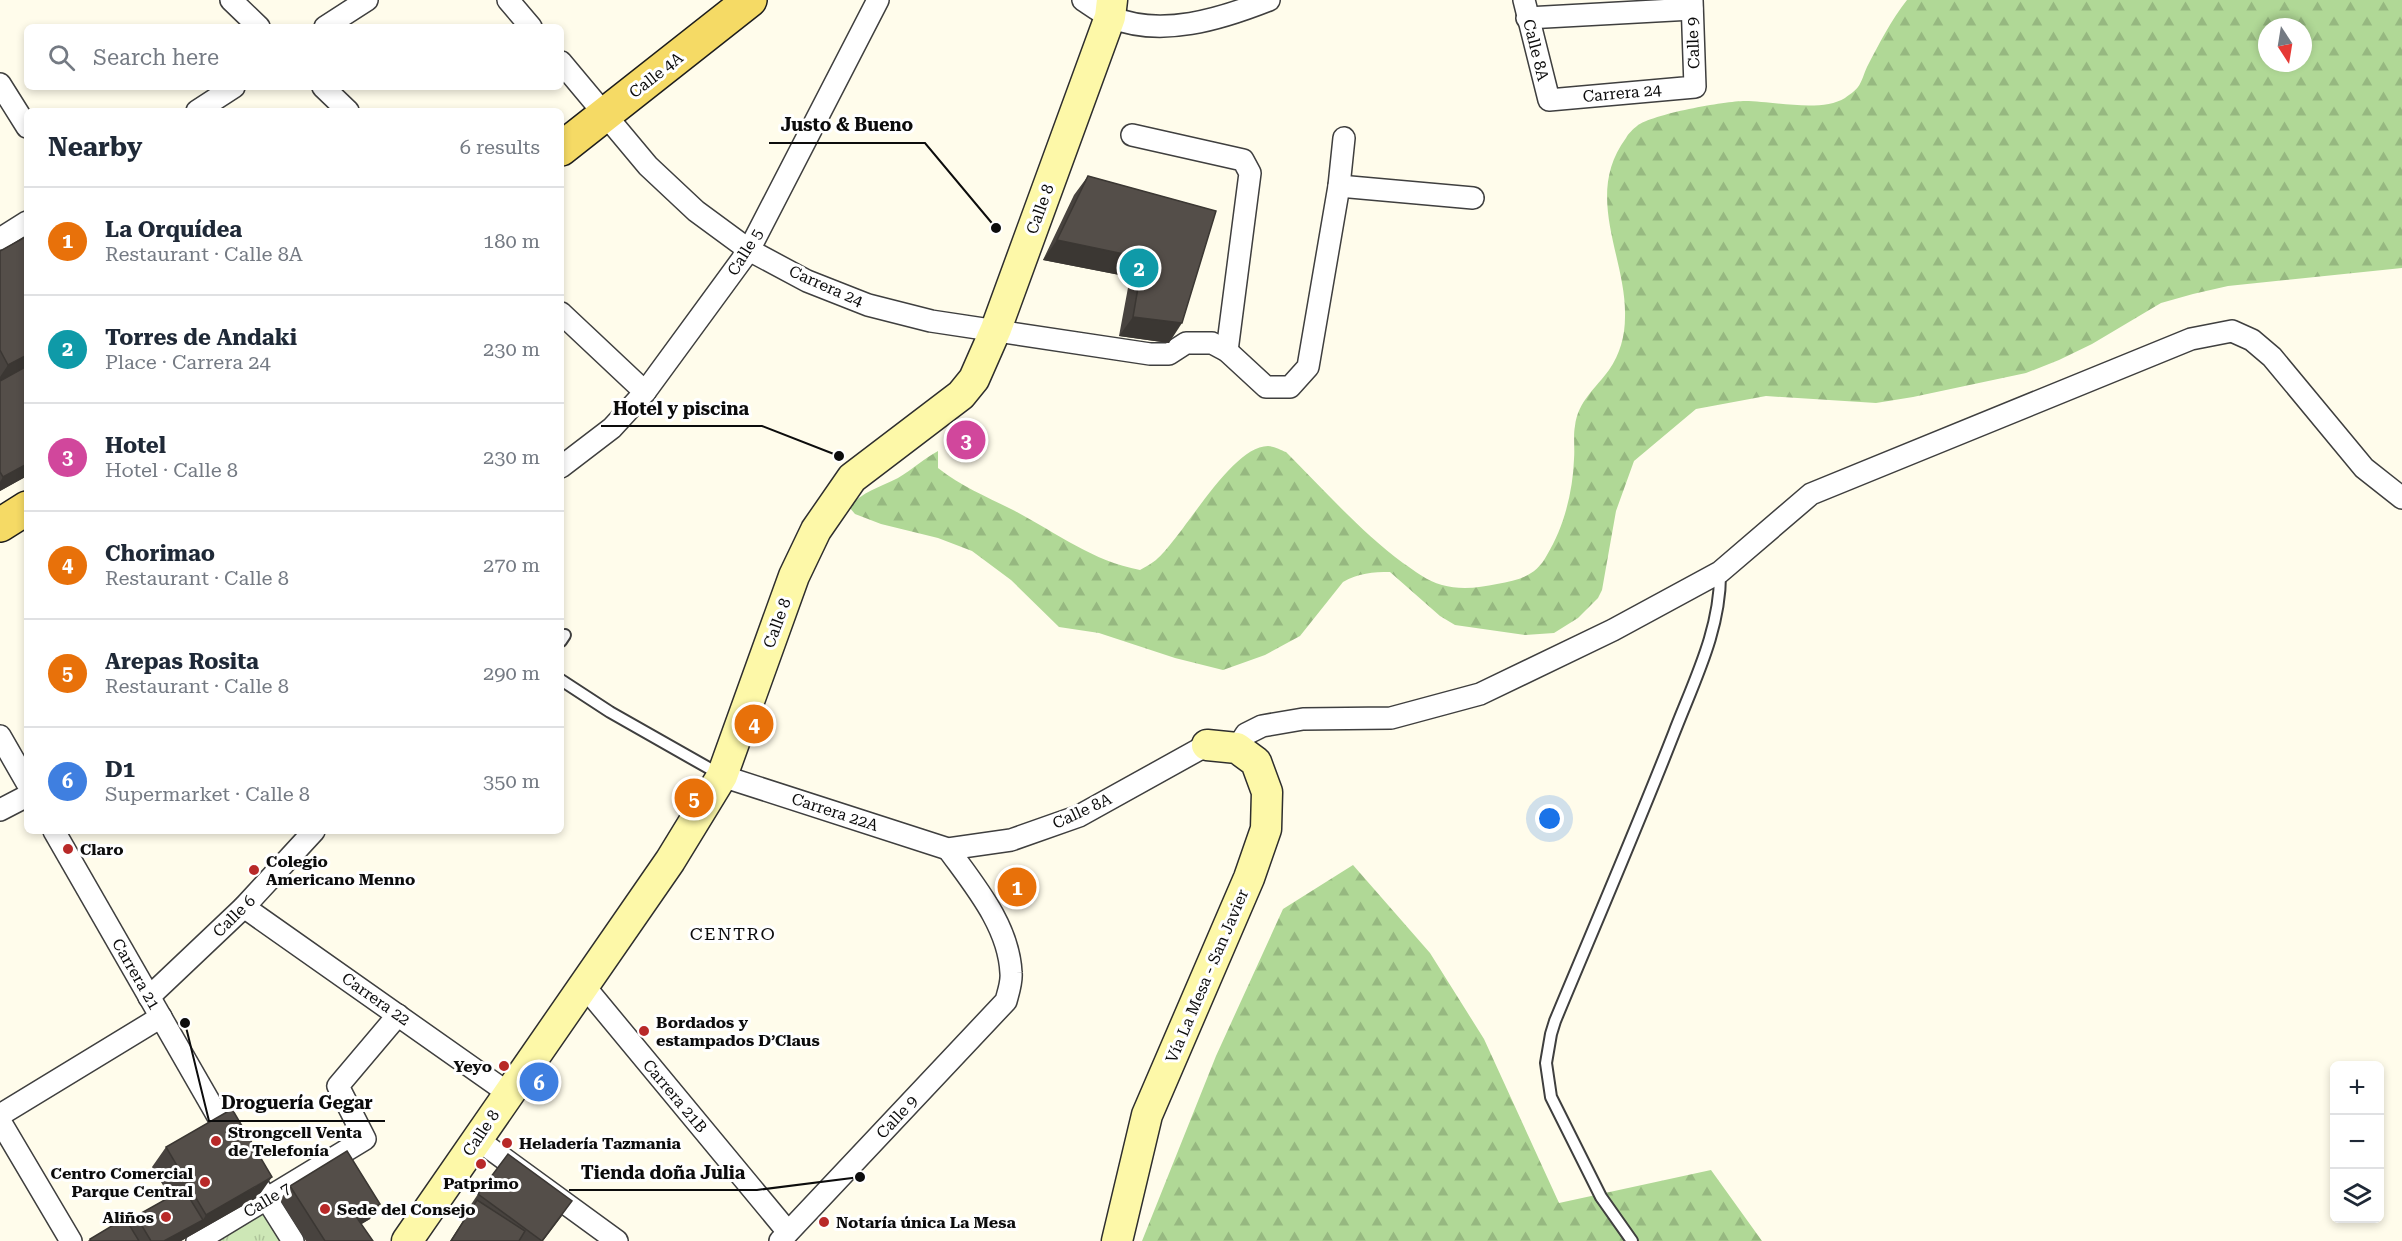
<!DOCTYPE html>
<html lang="en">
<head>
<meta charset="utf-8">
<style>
  body { margin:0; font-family:"Roboto Serif",serif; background:#f6f6f7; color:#1f2937 }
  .controls { position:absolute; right:18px; bottom:18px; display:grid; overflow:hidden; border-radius:9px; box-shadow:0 3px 9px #0003 }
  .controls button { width:54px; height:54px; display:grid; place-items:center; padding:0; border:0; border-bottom:2px solid #e0e1e3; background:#fff; color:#1f2937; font:30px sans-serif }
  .compass { position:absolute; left:2258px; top:18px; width:54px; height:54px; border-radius:50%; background:#fff; box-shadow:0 3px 9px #0003; rotate:168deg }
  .you { position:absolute; left:1550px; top:819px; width:21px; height:21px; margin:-15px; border:4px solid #fff; border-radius:50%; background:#1a73e8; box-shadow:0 0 0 9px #1a73e833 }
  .badge { display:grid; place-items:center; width:39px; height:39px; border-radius:50%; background:#b82928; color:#fff; font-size:20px; font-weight:700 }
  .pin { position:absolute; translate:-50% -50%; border:3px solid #fff; box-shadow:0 2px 6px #0006 }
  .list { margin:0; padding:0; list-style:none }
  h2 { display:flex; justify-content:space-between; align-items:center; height:78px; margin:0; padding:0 24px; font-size:26px }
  h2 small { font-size:20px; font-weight:400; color:#747a83 }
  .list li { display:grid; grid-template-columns:39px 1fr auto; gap:18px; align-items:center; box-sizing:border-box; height:108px; padding:0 24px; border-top:2px solid #e0e1e3 }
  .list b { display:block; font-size:22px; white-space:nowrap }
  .list p { margin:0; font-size:20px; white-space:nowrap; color:#747a83 }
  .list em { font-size:20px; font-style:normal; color:#747a83 }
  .icon { flex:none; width:33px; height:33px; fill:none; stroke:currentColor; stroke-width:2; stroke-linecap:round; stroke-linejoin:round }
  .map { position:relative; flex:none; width:2402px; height:1241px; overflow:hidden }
  .search { position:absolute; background:#fff; box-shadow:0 3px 9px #0003; left:24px; top:24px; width:540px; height:66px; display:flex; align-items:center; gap:15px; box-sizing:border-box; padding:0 21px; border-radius:9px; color:#747a83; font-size:22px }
  .panel { position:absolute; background:#fff; box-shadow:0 3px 9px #0003; left:24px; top:108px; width:540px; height:726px; border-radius:9px }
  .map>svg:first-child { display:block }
</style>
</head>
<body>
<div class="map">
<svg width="2402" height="1241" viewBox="0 0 2402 1241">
  <defs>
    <pattern id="grass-tufts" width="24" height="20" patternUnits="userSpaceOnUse" patternTransform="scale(1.5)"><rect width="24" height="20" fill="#cde7b6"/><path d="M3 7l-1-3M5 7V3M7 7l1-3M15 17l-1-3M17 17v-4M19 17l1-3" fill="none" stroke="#afc59b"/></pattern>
    <pattern id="forest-firs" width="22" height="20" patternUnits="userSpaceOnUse" patternTransform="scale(1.5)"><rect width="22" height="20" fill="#b0d896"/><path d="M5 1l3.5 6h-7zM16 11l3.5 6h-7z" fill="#96b880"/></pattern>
  </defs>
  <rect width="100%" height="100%" fill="#fffceb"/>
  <path fill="url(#grass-tufts)" d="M 266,1201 L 293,1241 L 197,1241 Z"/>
  <g fill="url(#forest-firs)" fill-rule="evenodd">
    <path d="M 1907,0 L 2402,0 L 2402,268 L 2228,286 L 2193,294 L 2161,303 L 2092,344 L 2059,360 L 2026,373 L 1913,397 L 1876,403 L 1766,396 L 1696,409 L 1634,461 L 1616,511 L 1602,590 L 1598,598 L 1578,618 L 1554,633 L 1525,635 L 1455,625 L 1440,616 L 1390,572 C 1373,572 1358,573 1343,582 L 1300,636 L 1265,655 L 1223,670 L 1175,658 L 1099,633 L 1059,627 L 1011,580 L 972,551 L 938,538 L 881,524 L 855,514 L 849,507 C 862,492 880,487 898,478 C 912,470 923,459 938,451 L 938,468 C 961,486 985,496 1011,509 C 1054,531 1091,561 1140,570 C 1145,567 1151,564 1156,560 C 1183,537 1231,446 1268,446 C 1274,446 1281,450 1286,452 C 1324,490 1360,531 1403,563 C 1415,571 1427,581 1442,585 C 1459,590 1479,588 1497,584 C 1519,580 1536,576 1547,555 C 1564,527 1573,491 1574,459 C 1575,448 1573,436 1575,426 C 1578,401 1596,388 1609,370 C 1620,354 1625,336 1625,317 C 1627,258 1583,196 1626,138 C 1628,134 1633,129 1637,126 C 1652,114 1725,101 1745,101 C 1772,101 1821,113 1845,98 C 1849,95 1855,91 1858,87 C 1862,82 1864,73 1867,67 C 1879,44 1891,20 1907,0 ZM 2267,27 L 2303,27 L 2303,63 L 2267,63 Z"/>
    <path d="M 1353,865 L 1430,953 L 1484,1039 L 1559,1203 L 1711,1170 L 1762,1241 L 1142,1241 L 1216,1056 L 1283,909 Z"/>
  </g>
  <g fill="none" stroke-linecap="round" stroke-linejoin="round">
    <defs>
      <g id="lane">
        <path d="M 561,641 L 565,635"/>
        <path d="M 561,680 L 610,712 L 721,775"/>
        <path d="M 1632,1241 L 1601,1197 L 1551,1097 L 1546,1063 L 1551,1034 L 1555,1021 C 1595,925 1636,830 1674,733 C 1694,681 1721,629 1720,572"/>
      </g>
      <g id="street">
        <path d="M 231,0 L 259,27"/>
        <path d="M 508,0 L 531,27"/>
        <path d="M 1083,0 C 1092,6 1101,13 1111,17 C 1161,38 1221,19 1269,0"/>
        <path d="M 1524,0 L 1549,100 L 1695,87 L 1692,0"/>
        <path d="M 1527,18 L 1692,9"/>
        <path d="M 325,27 L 367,0"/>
        <path d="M 561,62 L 648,166 L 696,211 L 749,250 L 807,281 L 868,305 L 931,321 L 1150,354 L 1169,354 L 1186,343 L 1212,343 L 1227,351 L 1266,387 L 1290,387 L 1308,367 L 1339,186 L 1344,138"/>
        <path d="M 0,84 L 27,127"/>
        <path d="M 323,87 L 348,111"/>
        <path d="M 197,111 L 234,87"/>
        <path d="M 1132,135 L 1243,160 L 1250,173 L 1227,351"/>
        <path d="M 1339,186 L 1473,198"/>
        <path d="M 0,239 L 27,222"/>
        <path d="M 561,313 L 645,392"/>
        <path d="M 561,467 L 612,428 L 645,392 L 749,250 L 878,0"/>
        <path d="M 0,736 L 27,783"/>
        <path d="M 1237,748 L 1246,734 L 1262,726 L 1303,719 L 1391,718 L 1480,694 L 1613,630 L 1720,572 L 1811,494 L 2191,339 L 2232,331 L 2252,340 L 2272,357 L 2364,468 L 2402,498"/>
        <path d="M 722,776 L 948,849 L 1011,840 L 1079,816 L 1207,745"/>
        <path d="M 0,810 L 27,796"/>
        <path d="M 54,831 L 232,1141"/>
        <path d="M 244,907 L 508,1093"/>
        <path d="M 585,987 L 788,1232"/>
        <path d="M 149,997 L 244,907 L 314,831"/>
        <path d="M 0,1115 L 161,1017"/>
        <path d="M 0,1121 L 71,1241"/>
        <path d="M 477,1139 L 617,1241"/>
        <path d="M 247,1168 L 293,1241"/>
        <path d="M 197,1241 L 365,1139 L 338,1086 L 398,1015"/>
        <path d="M 780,1241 L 1006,1001 C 1008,993 1012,982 1011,973 C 1009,926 974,885 948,849"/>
      </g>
      <g id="secondary">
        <path d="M 407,1241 L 670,861 L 722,776 L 794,576 L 816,530 L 852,478 L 961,395 L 974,379 L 996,329 L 1110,17 L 1112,0"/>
        <path d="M 1117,1241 L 1147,1115 L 1249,878 L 1266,829 L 1267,792 L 1256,762 L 1237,748 L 1207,745"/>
      </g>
      <g id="primary">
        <path d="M 561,149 L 750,0"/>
        <path d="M 0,525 L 27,508"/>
      </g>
    </defs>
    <use href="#lane" stroke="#3f3f3f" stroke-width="14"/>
    <use href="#street" stroke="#3f3f3f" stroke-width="24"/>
    <use href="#secondary" stroke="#2e2e2e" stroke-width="33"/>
    <use href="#primary" stroke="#1d1d1d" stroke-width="36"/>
    <use href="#lane" stroke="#fff" stroke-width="10"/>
    <use href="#street" stroke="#fff" stroke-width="21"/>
    <use href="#secondary" stroke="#fdf8a8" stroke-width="30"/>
    <use href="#primary" stroke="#f5da65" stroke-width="33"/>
  </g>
  <g fill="#48433f">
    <path d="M 1088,176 L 1216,211 L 1169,343 L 1119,336 L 1130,277 L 1043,260 L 1074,195 Z"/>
    <path d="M 27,236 L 27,476 L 0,491 L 0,251 Z"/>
    <path d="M 166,1147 L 258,1197 L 181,1241 L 88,1241 L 90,1239 L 129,1225 L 136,1216 L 170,1197 L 152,1167 Z"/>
    <path d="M 290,1186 L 370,1219 L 361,1224 L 373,1241 L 306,1241 L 280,1200 Z"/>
    <path d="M 478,1194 L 562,1216 L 543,1241 L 450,1241 L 470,1210 L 468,1209 Z"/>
  </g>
  <g fill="#3b3733">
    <path d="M 1057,240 L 1143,258 L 1130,277 L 1043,260 Z"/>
    <path d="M 1133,317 L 1182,323 L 1169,343 L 1119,336 Z"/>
    <path d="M 27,355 L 27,366 L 0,381 L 0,377 L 8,365 Z"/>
    <path d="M 27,464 L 27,476 L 0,491 L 0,482 L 3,477 Z"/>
    <path d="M 272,1177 L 258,1197 L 181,1241 L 164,1241 L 203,1220 L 206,1215 Z"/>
    <path d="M 380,1204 L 370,1219 L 347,1233 L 357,1218 Z"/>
  </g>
  <g fill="#544e49" stroke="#3b3733" stroke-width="1.5">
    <path d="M 1088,176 L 1216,211 L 1182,323 L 1133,317 L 1143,258 L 1057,240 Z"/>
    <path d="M 27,236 L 27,355 L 8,365 L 0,350 L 0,251 Z"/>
    <path d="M 27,366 L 27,464 L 3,477 L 0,472 L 0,381 Z"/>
    <path d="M 232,1109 L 272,1177 L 206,1215 L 166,1147 Z"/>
    <path d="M 347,1151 L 380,1204 L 357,1218 L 373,1241 L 325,1241 L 290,1186 Z"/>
    <path d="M 508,1154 L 572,1201 L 542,1241 L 478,1194 Z"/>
    <path d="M 184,1189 L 203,1220 L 164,1241 L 151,1241 L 136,1216 Z"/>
    <path d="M 477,1200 L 525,1231 L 519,1241 L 451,1241 Z"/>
    <path d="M 125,1218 L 139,1241 L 91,1241 L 90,1239 Z"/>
  </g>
  <g fill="#b82928" stroke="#fff" stroke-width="2">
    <circle cx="68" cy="849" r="6"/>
    <circle cx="254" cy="870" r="6"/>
    <circle cx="644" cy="1031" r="6"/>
    <circle cx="504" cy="1066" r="6"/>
    <circle cx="216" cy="1141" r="6"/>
    <circle cx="507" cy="1143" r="6"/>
    <circle cx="481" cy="1164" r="6"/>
    <circle cx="205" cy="1182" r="6"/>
    <circle cx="325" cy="1209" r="6"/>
    <circle cx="166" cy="1217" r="6"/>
    <circle cx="824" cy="1222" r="6"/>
  </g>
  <g text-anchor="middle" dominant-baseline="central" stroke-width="6" stroke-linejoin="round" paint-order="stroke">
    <g font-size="16" fill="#0c0c0c" stroke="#fff">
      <text transform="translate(1693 43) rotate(-92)">Calle 9</text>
      <text transform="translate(1536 50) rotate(76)">Calle 8A</text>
      <text transform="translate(656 75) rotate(-38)">Calle 4A</text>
      <text transform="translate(1622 93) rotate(-5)">Carrera 24</text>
      <text transform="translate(1040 209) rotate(-70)">Calle 8</text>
      <text transform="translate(745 252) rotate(-58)">Calle 5</text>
      <text transform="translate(826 286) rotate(24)">Carrera 24</text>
      <text transform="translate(777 623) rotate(-70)">Calle 8</text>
      <text transform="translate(1082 811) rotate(-25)">Calle 8A</text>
      <text transform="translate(835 812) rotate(18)">Carrera 22A</text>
      <text transform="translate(234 916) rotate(-45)">Calle 6</text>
      <text transform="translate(136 974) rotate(60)">Carrera 21</text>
      <text transform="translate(1207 976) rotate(-67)">Vía La Mesa - San Javier</text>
      <text transform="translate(376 999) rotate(35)">Carrera 22</text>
      <text transform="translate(675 1096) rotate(50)">Carrera 21B</text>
      <text transform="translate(897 1117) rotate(-47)">Calle 9</text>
      <text transform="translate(481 1133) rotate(-56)">Calle 8</text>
      <text transform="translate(267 1200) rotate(-31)">Calle 7</text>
    </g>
    <g font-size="16" font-weight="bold" fill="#0c0c0c" stroke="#fff" text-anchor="start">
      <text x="80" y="849">Claro</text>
      <text x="266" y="861">Colegio<tspan x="266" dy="18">Americano Menno</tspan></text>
      <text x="656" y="1022">Bordados y<tspan x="656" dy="18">estampados D’Claus</tspan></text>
      <text x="492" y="1066" text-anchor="end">Yeyo</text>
      <text x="228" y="1132">Strongcell Venta<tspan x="228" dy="18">de Telefonía</tspan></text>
      <text x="519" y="1143">Heladería Tazmania</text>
      <text x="193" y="1173" text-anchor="end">Centro Comercial<tspan x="193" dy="18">Parque Central</tspan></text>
      <text x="481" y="1183" text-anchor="middle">Patprimo</text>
      <text x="337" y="1209">Sede del Consejo</text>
      <text x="154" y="1217" text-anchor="end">Aliños</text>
      <text x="836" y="1222">Notaría única La Mesa</text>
    </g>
    <g font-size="18" letter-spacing="1.5" fill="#0c0c0c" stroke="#fff">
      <text x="733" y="933">CENTRO</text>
    </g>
  </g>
  <path fill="none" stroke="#0c0c0c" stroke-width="2" d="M996 228L925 143H769M839 456L762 426H601M185 1023L209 1121H385M860 1177L757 1190H569"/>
  <g fill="#0c0c0c" stroke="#fff" stroke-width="2">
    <circle cx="996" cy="228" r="6"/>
    <circle cx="839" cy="456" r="6"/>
    <circle cx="185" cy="1023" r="6"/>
    <circle cx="860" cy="1177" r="6"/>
  </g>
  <g font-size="18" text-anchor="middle" font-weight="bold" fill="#0c0c0c" stroke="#fff" stroke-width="6" stroke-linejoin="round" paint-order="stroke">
    <text x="847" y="131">Justo &amp; Bueno</text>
    <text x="681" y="415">Hotel y piscina</text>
    <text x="297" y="1109">Droguería Gegar</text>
    <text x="663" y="1179">Tienda doña Julia</text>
  </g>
</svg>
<div class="controls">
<button>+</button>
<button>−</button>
<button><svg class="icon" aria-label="layers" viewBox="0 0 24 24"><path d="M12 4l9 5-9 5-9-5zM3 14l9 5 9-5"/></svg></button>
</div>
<svg class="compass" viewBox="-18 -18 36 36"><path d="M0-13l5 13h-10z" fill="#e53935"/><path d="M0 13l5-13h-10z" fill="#747a83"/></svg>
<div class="you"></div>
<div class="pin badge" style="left:1017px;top:887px;background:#e8710a">1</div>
<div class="pin badge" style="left:1139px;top:268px;background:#0f9aa8">2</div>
<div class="pin badge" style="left:966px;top:440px;background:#d1479c">3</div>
<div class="pin badge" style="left:754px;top:724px;background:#e8710a">4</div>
<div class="pin badge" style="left:694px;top:798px;background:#e8710a">5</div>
<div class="pin badge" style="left:539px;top:1082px;background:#3f7fe0">6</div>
<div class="search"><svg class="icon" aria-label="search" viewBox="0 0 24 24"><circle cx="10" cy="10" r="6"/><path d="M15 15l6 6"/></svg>Search here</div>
<section class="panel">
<h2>Nearby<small>6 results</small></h2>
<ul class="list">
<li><span class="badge" style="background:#e8710a">1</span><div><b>La Orquídea</b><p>Restaurant · Calle 8A</p></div><em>180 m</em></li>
<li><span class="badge" style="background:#0f9aa8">2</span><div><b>Torres de Andaki</b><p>Place · Carrera 24</p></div><em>230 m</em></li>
<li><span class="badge" style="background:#d1479c">3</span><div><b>Hotel</b><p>Hotel · Calle 8</p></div><em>230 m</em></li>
<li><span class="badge" style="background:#e8710a">4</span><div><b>Chorimao</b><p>Restaurant · Calle 8</p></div><em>270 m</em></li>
<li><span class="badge" style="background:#e8710a">5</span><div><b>Arepas Rosita</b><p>Restaurant · Calle 8</p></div><em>290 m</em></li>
<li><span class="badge" style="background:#3f7fe0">6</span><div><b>D1</b><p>Supermarket · Calle 8</p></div><em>350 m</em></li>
</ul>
</section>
</div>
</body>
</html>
